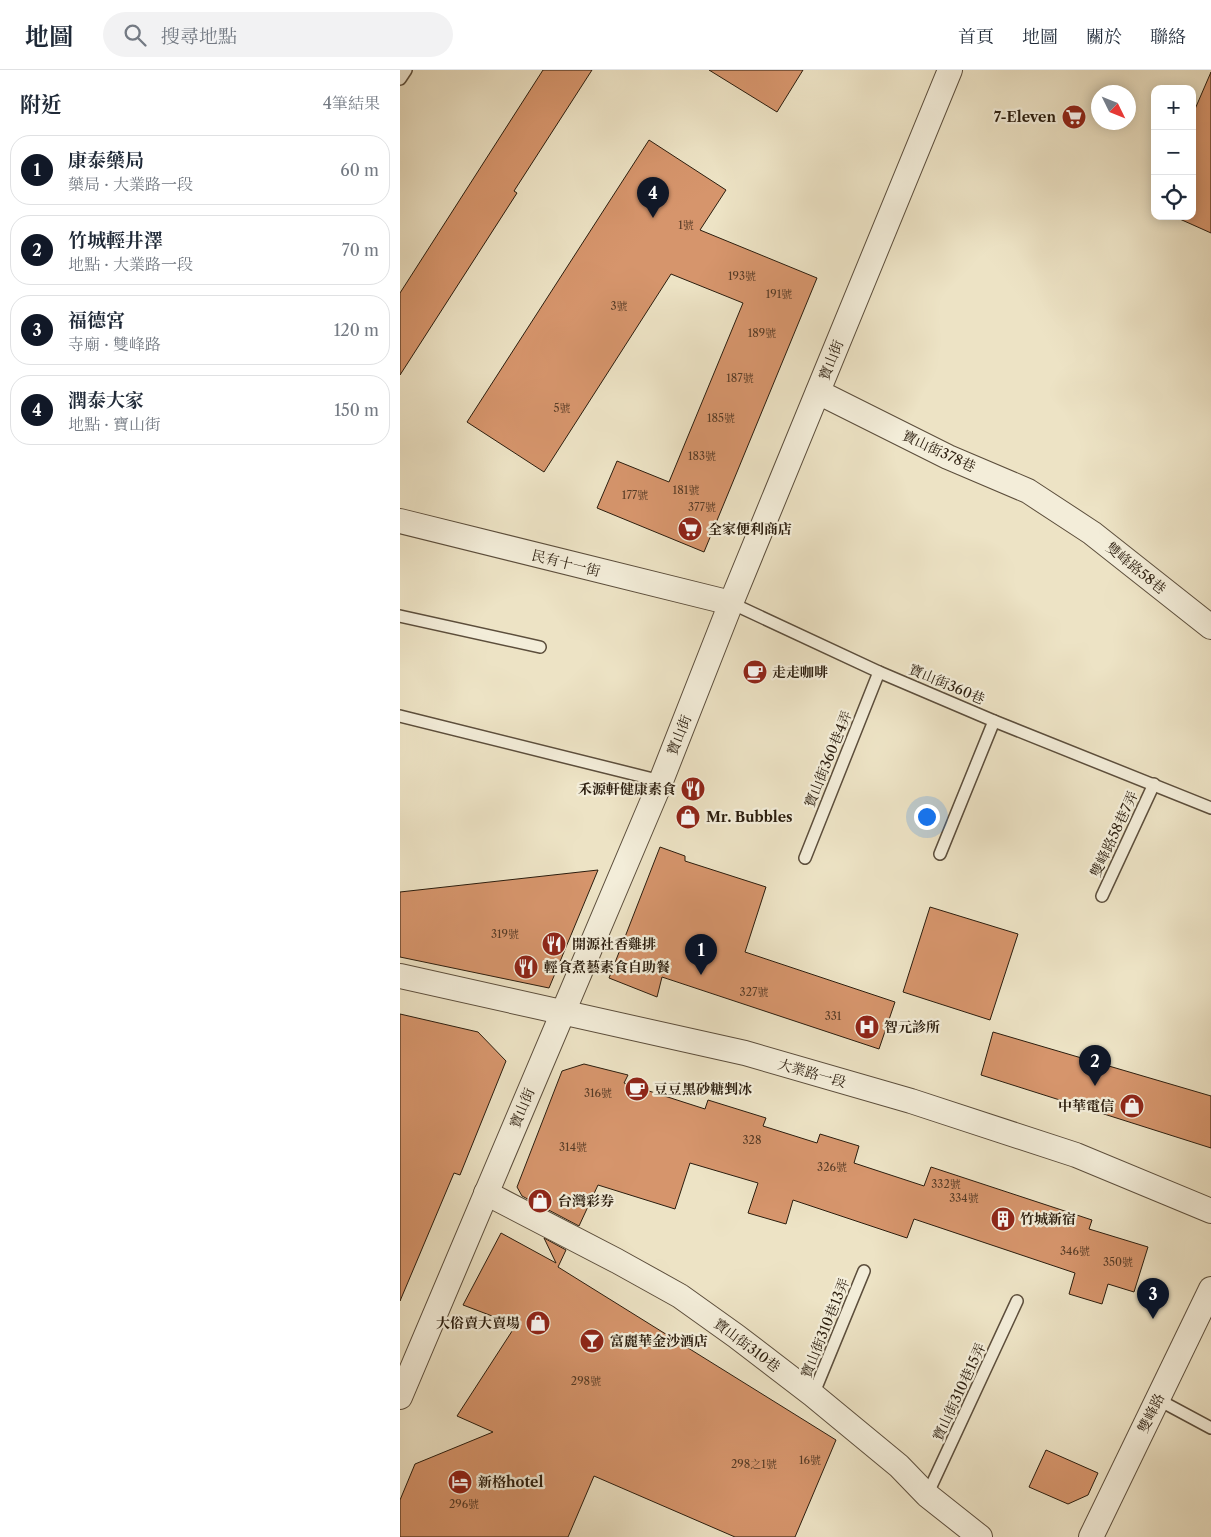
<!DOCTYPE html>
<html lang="zh-TW">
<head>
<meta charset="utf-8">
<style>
  body { margin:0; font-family:"Libre Caslon Text","Noto Serif TC",serif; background:#f2f2f3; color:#1f2937 }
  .controls { position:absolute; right:15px; top:15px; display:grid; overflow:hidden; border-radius:10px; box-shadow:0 2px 12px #0003 }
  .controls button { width:45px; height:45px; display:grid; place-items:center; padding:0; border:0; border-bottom:1px solid #e0e1e3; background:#fff; color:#1f2937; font:25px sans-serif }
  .compass { position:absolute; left:691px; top:15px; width:45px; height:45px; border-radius:50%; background:#fff; box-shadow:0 2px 12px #0003; rotate:133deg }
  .you { position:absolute; left:526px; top:746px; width:18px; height:18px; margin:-12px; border:4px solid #fff; border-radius:50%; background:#1a73e8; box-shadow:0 0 0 8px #1a73e833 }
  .badge { display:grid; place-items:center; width:32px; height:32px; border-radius:50%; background:#111827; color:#fff; font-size:16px; font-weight:700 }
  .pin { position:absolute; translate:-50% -41px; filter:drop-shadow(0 1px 2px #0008) }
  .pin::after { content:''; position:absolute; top:26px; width:18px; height:15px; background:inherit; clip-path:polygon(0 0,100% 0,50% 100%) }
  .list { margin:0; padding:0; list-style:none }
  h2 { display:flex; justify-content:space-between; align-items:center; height:65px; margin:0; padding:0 20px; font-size:21px }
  h2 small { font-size:16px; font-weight:400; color:#747a83 }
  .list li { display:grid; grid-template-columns:32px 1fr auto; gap:15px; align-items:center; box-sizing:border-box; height:70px; margin:0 10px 10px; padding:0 10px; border:1px solid #e0e1e3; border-radius:20px }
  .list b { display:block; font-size:19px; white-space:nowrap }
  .list p { margin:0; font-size:16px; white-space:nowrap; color:#747a83 }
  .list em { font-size:16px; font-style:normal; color:#747a83 }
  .icon { flex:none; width:28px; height:28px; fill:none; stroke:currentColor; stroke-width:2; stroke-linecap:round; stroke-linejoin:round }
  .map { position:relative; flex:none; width:811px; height:1467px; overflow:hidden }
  header { display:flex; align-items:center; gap:30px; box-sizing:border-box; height:70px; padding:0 25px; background:#fff; border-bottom:1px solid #e0e1e3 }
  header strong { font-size:24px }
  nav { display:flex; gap:28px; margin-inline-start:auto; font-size:18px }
  .search { width:350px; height:45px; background:#f2f2f3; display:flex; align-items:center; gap:12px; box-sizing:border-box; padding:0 18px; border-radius:28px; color:#747a83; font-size:19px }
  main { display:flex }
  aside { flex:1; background:#fff }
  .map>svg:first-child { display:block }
</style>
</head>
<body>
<header>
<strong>地圖</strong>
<div class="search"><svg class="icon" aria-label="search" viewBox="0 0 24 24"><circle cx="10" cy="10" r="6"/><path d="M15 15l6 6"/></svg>搜尋地點</div>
<nav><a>首頁</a><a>地圖</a><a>關於</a><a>聯絡</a></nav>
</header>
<main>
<aside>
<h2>附近<small>4筆結果</small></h2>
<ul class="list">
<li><span class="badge">1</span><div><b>康泰藥局</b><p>藥局 · 大業路一段</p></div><em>60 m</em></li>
<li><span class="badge">2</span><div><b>竹城輕井澤</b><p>地點 · 大業路一段</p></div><em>70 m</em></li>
<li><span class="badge">3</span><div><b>福德宮</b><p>寺廟 · 雙峰路</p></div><em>120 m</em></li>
<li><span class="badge">4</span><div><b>潤泰大家</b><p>地點 · 寶山街</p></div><em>150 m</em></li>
</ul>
</aside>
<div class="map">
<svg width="811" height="1467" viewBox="0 0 811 1467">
  <rect width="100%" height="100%" fill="#ede3c5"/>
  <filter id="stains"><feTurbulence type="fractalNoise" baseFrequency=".004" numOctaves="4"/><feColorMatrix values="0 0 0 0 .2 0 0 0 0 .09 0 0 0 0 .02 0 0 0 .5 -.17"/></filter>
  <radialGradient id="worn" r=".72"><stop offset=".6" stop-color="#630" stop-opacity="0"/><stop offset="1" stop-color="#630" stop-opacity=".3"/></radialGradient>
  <g fill="#d6956c" stroke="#2b1d0e">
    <path d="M 143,0 L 192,0 L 114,121 L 117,123 L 0,305 L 0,223 Z"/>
    <path d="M 309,0 L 403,0 L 377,42 Z"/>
    <path d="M 811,2 L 811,163 L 773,146 L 792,146 L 792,46 Z"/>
    <path d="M 249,70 L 326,120 L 300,160 L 417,208 L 304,482 L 197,438 L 217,391 L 269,412 L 343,233 L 271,204 L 144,402 L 67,352 Z"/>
    <path d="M 260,777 L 285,786 L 285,791 L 366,817 L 345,882 L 495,932 L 479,979 L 262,907 L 257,927 L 209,908 Z"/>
    <path d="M 198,800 L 149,918 L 0,887 L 0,822 Z"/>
    <path d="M 530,837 L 618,864 L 590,950 L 503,922 Z"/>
    <path d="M 0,944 L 78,962 L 106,991 L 60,1105 L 54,1103 L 0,1231 Z"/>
    <path d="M 593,962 L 811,1026 L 811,1078 L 581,1005 Z"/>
    <path d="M 184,994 L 228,1005 L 224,1013 L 305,1039 L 308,1030 L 366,1048 L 363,1056 L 417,1073 L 420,1064 L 459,1076 L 454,1093 L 524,1116 L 531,1097 L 692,1150 L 689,1159 L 748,1177 L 734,1222 L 708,1214 L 702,1234 L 669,1224 L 675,1203 L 514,1149 L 507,1168 L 393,1130 L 386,1154 L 348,1143 L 358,1113 L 290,1093 L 275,1139 L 198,1115 L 179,1156 L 122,1126 L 117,1117 L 162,1001 Z"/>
    <path d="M 101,1163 L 156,1193 L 144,1168 L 166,1180 L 158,1197 L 436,1370 L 395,1467 L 335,1467 L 194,1406 L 168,1467 L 0,1467 L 0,1430 L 15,1394 L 93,1362 L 57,1346 L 116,1255 L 63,1235 Z"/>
    <path d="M 646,1380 L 698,1403 L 688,1425 L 668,1434 L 629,1417 Z"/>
  </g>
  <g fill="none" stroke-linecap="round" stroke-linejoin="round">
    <defs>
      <g id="service">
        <path d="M 0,9 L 6,0"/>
        <path d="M 331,533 L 479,602 L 594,651 L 811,738"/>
        <path d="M 0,546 L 140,577"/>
        <path d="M 0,646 L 261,711"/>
        <path d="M 540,784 L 594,651"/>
        <path d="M 405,788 L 479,602"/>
        <path d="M 702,826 L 754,714"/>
        <path d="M 413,1325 L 464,1201"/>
        <path d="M 757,1329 L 811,1358"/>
        <path d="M 527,1425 L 617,1231"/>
      </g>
      <g id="minor">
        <path d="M 418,322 L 548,387 L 628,421 L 692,463 L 811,557"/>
        <path d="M 0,451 L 331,533"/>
        <path d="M 0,906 L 345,983 L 511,1031 L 676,1085 L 811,1141"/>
        <path d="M 86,1123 L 217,1191 L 280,1226 L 336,1266 L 413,1325 L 499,1396 L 527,1425 L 580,1467"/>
        <path d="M 0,1327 L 261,711 L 331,533 L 550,0"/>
        <path d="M 691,1467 L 811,1219"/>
      </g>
    </defs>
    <use href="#service" stroke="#5c4e3c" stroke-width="14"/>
    <use href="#minor" stroke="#5c4e3c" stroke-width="26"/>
    <use href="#service" stroke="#f3edd9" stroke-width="11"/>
    <use href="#minor" stroke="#f3edd9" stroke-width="24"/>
  </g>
  <defs>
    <symbol id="supermarket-disc" viewBox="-11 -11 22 22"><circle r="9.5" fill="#8f2418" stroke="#f3edd9"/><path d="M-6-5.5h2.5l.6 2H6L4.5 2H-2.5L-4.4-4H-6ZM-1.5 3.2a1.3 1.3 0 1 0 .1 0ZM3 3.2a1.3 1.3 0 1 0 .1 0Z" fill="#fff"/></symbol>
    <symbol id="cafe-disc" viewBox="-11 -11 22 22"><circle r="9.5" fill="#8f2418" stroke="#f3edd9"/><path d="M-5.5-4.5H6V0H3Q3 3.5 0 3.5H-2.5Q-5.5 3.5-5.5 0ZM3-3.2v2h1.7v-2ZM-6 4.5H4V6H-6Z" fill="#fff"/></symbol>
    <symbol id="restaurant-disc" viewBox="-11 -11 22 22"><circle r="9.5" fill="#8f2418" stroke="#f3edd9"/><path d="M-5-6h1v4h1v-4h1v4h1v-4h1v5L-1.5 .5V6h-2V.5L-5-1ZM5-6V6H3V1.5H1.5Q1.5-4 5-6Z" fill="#fff"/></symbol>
    <symbol id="shop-disc" viewBox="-11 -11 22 22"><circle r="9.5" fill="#8f2418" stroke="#f3edd9"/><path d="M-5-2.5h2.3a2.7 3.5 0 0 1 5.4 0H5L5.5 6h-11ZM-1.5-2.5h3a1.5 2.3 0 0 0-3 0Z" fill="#fff"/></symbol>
    <symbol id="hospital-disc" viewBox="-11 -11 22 22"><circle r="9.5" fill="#8f2418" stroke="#f3edd9"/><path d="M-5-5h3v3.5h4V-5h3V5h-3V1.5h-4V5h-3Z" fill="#fff"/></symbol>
    <symbol id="building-disc" viewBox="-11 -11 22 22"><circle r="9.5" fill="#8f2418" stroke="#f3edd9"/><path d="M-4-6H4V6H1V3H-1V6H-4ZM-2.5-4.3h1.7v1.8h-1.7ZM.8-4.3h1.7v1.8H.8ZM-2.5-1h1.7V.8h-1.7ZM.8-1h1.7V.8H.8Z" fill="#fff"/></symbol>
    <symbol id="bar-disc" viewBox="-11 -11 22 22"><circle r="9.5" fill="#8f2418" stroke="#f3edd9"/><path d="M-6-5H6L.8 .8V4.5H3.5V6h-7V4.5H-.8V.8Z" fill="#fff"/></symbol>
    <symbol id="hotel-disc" viewBox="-11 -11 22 22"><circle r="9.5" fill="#8f2418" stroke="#f3edd9"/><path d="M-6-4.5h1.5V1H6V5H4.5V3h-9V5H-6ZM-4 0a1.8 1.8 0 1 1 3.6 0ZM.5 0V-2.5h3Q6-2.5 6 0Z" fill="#fff"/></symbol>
  </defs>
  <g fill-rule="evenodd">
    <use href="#supermarket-disc" x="660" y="33" width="28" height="28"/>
    <use href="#supermarket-disc" x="276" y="445" width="28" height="28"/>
    <use href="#cafe-disc" x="341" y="588" width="28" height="28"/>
    <use href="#restaurant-disc" x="279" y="705" width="28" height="28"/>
    <use href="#shop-disc" x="274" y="733" width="28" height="28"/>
    <use href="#restaurant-disc" x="140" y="860" width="28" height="28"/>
    <use href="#restaurant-disc" x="112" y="883" width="28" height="28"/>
    <use href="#hospital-disc" x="453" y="943" width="28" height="28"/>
    <use href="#cafe-disc" x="223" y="1005" width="28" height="28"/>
    <use href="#shop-disc" x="718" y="1022" width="28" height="28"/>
    <use href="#shop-disc" x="126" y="1117" width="28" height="28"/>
    <use href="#building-disc" x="589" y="1135" width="28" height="28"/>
    <use href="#shop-disc" x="124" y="1239" width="28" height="28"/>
    <use href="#bar-disc" x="178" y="1257" width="28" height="28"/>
    <use href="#hotel-disc" x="46" y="1398" width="28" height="28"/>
  </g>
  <g text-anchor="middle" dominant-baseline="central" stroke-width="4.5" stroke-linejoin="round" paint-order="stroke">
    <g font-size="11" fill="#563b26">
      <text x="286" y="155">1號</text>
      <text x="342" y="206">193號</text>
      <text x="379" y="224">191號</text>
      <text x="219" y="236">3號</text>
      <text x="362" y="263">189號</text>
      <text x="340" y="308">187號</text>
      <text x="162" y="338">5號</text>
      <text x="321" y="348">185號</text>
      <text x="302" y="386">183號</text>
      <text x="286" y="420">181號</text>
      <text x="235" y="425">177號</text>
      <text x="302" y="437">377號</text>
      <text x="105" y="864">319號</text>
      <text x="354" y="922">327號</text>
      <text x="433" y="946">331</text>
      <text x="198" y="1023">316號</text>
      <text x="352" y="1070">328</text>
      <text x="173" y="1077">314號</text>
      <text x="432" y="1097">326號</text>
      <text x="546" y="1114">332號</text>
      <text x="564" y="1128">334號</text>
      <text x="675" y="1181">346號</text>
      <text x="718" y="1192">350號</text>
      <text x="186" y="1311">298號</text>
      <text x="410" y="1390">16號</text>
      <text x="354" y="1394">298之1號</text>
      <text x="64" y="1434">296號</text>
    </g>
    <g font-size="14" font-weight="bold" fill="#2b1d0e" stroke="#f3edd9" text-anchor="start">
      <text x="656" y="47" text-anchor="end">7-Eleven</text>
      <text x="308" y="459">全家便利商店</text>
      <text x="372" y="602">走走咖啡</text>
      <text x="276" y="719" text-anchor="end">禾源軒健康素食</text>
      <text x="306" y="747">Mr. Bubbles</text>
      <text x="172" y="874">開源社香雞排</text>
      <text x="144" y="897">輕食煮藝素食自助餐</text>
      <text x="484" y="957">智元診所</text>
      <text x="254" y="1019">豆豆黑砂糖剉冰</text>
      <text x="714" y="1036" text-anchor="end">中華電信</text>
      <text x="158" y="1131">台灣彩券</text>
      <text x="620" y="1149">竹城新宿</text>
      <text x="120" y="1253" text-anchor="end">大俗賣大賣場</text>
      <text x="210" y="1271">富麗華金沙酒店</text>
      <text x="78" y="1412">新格hotel</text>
    </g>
    <g font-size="14" fill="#2b1d0e" stroke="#f3edd9">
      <text transform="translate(431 290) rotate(-68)">寶山街</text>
      <text transform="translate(539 381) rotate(25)">寶山街378巷</text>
      <text transform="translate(166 493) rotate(14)">民有十一街</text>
      <text transform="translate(736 498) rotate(39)">雙峰路58巷</text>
      <text transform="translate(547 614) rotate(23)">寶山街360巷</text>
      <text transform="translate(279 665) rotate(-68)">寶山街</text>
      <text transform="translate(428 689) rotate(-68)">寶山街360巷4弄</text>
      <text transform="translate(714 764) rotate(-65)">雙峰路58巷7弄</text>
      <text transform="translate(412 1003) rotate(16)">大業路一段</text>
      <text transform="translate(122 1038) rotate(-67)">寶山街</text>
      <text transform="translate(425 1258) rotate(-68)">寶山街310巷13弄</text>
      <text transform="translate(347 1275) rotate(37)">寶山街310巷</text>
      <text transform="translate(559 1322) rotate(-65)">寶山街310巷15弄</text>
      <text transform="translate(751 1343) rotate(-64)">雙峰路</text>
    </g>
  </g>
  <rect width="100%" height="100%" filter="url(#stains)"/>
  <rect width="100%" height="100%" fill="url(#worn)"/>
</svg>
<div class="controls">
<button>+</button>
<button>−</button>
<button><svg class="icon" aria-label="locate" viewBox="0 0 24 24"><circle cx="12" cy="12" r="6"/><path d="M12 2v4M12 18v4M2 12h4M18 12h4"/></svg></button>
</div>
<svg class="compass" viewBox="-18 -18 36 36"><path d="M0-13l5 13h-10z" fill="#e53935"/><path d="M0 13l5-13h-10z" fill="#747a83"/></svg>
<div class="you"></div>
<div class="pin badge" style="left:301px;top:905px">1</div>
<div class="pin badge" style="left:695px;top:1016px">2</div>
<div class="pin badge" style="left:753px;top:1249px">3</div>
<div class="pin badge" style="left:253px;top:148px">4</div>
</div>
</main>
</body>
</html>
